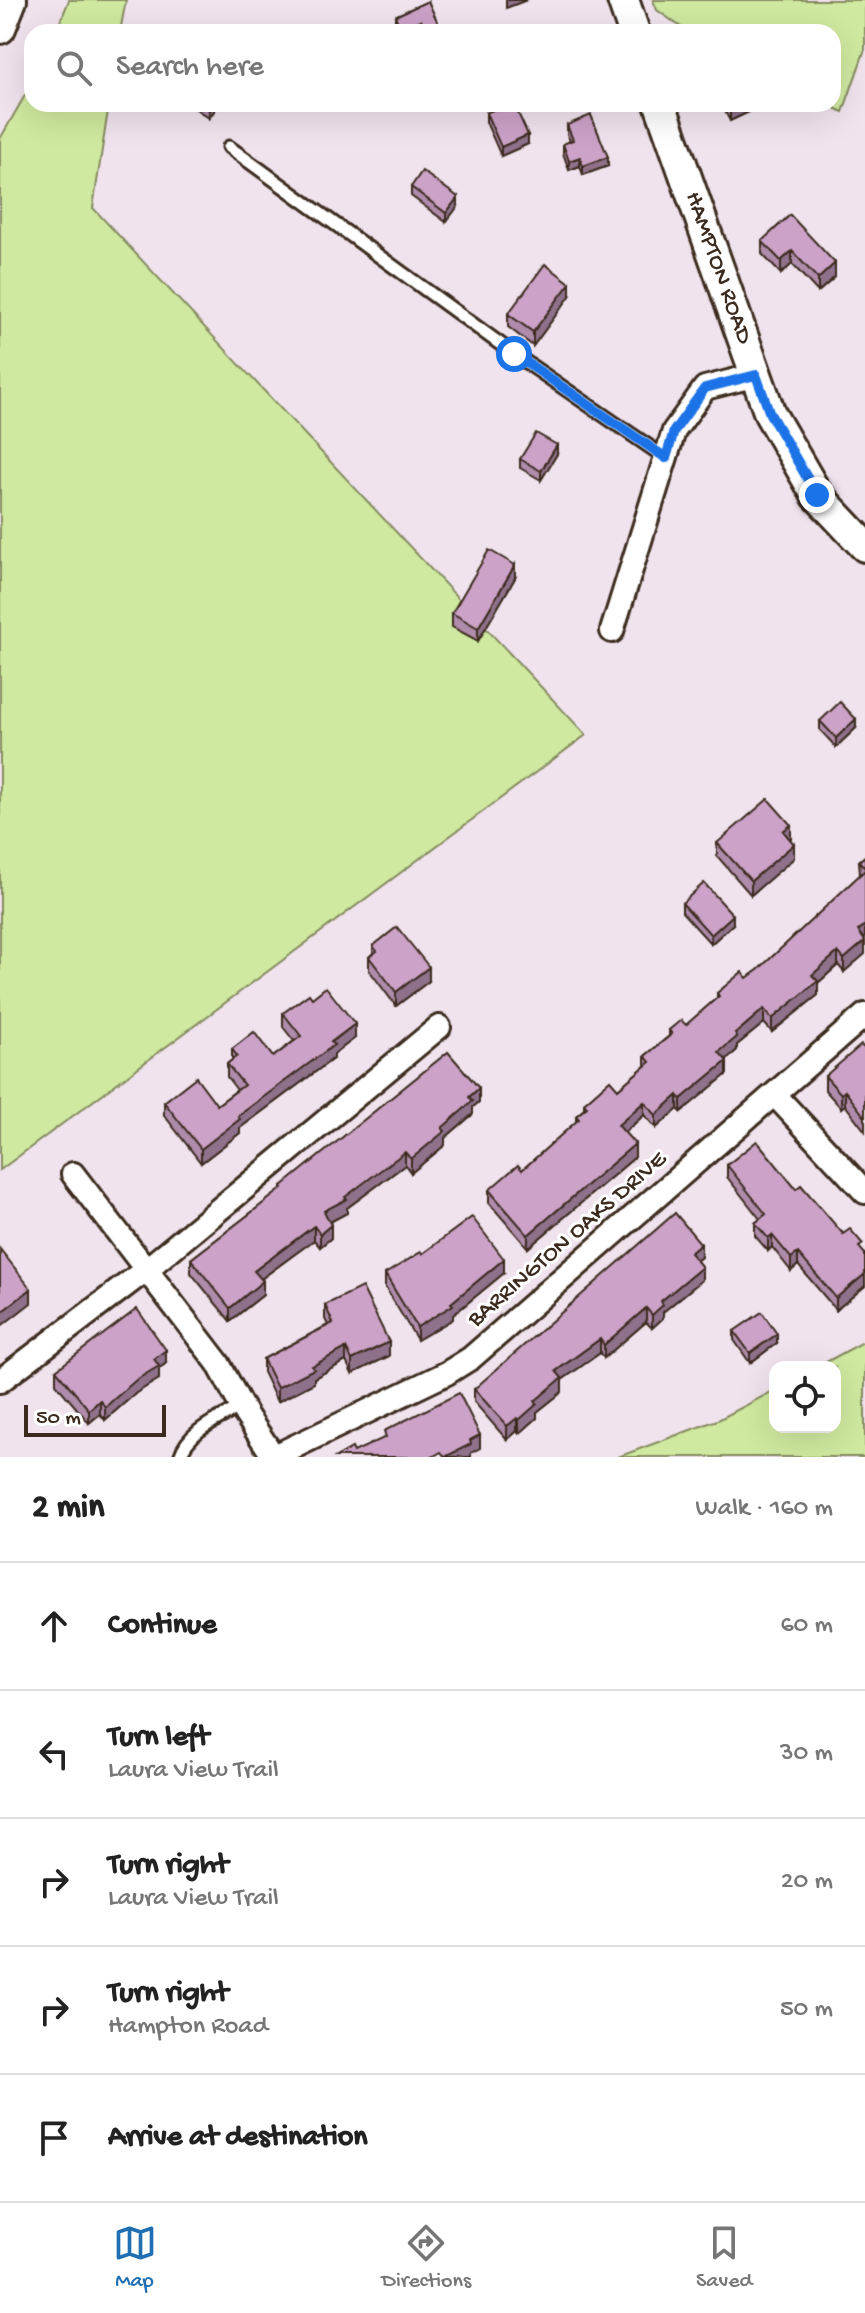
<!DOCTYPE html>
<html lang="en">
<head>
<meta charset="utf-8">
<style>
  body { margin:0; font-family:"Gochi Hand",sans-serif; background:#f6f6f6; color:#222 }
  .controls { position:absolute; right:24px; bottom:24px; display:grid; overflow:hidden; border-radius:16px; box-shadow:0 8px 32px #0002 }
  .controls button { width:72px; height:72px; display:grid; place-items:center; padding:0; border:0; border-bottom:2px solid #e0e0e0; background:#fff; color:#222; font:40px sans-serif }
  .scale { position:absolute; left:24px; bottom:20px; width:142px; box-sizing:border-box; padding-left:8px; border:4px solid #3b2a1e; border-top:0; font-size:22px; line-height:28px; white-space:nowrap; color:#3b2a1e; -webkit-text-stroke:6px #fff; paint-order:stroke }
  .stop { position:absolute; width:24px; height:24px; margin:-18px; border:6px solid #1a73e8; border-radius:50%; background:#fff }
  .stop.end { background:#1a73e8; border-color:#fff; box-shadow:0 2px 8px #0008 }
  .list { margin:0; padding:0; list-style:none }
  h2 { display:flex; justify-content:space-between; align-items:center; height:104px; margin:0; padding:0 32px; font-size:34px }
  h2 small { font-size:26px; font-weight:400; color:#767676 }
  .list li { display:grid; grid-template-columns:52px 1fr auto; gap:24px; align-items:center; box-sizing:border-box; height:128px; padding:0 32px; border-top:2px solid #e0e0e0 }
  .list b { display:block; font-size:30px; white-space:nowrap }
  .list p { margin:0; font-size:26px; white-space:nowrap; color:#767676 }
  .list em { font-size:26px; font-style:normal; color:#767676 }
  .icon { flex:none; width:44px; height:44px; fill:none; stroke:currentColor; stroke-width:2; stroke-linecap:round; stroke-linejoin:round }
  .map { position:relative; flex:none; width:865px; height:1457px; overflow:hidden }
  .search { position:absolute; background:#fff; box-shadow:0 8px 32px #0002; left:24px; right:24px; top:24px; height:88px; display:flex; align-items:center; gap:20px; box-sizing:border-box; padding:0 28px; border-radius:24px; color:#767676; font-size:30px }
  .sheet { height:744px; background:#fff }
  nav { display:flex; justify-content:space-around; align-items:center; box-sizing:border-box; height:112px; border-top:2px solid #e0e0e0; background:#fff; font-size:22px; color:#767676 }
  nav a { display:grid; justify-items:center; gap:4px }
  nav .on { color:#1f6fb2 }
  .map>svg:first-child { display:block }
</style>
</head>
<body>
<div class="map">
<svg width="865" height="1457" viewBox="0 0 865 1457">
  <rect width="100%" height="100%" fill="#f0e3ee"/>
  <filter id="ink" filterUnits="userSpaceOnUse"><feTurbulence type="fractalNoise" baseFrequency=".0125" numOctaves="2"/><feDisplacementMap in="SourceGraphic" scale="16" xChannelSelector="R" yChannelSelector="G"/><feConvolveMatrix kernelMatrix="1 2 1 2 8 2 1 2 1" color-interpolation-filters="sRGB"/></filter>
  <g filter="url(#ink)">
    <g fill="#cfe9a0" stroke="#858a5f" stroke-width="2">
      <path d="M 69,0 L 126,0 L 120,32 L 56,32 Z"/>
      <path d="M 653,0 L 865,0 L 865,49 L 843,112 L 826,104 L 833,104 L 833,32 L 688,32 L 657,10 Z"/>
      <path d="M 32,83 L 32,104 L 109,104 L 93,208 L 586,735 L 0,1170 L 0,139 Z"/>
      <path d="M 865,1341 L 865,1457 L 618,1457 L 720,1419 L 775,1390 L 775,1427 L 835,1427 L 835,1367 L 817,1367 Z"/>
    </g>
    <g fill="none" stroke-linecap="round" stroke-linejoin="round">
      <defs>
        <g id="lane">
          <path d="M 229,147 L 514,354 L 666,458"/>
          <path d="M 180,1457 C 188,1430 219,1419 242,1406"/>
        </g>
        <g id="street">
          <path d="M 612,631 L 674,431 L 705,388 L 756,375"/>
          <path d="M 775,1095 L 865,1192"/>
          <path d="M 73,1174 L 218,1363 L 246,1415 L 274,1457"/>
          <path d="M 0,1381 L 147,1269 L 439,1027"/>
          <path d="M 273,1457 L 447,1373 L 471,1358 L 865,1015"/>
        </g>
        <g id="secondary">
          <path d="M 623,0 L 634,32"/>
          <path d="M 0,28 L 11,0"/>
          <path id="s1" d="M 660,104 L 770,414 L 817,495 L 865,546"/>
        </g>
      </defs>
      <use href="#lane" stroke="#3b2a1e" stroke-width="17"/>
      <use href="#street" stroke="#3b2a1e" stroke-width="28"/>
      <use href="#secondary" stroke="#3b2a1e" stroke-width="36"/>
      <use href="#lane" stroke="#fff" stroke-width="11"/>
      <use href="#street" stroke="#fff" stroke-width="22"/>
      <use href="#secondary" stroke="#fff" stroke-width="30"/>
    </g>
    <g fill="#af8bac" stroke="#3b2a1e" stroke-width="2">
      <path d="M 428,1 L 438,32 L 422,32 L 421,29 L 415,32 L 398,32 L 395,25 L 395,16 Z"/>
      <path d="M 189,104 L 219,104 L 209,118 Z"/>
      <path d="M 721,104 L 757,104 L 757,108 L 730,121 Z"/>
      <path d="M 486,113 L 528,144 L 501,156 L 486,122 Z"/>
      <path d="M 567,125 L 608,166 L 583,175 L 580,166 L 569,170 L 563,153 L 563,144 L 570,141 L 567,134 Z"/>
      <path d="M 411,187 L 458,206 L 446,222 L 411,196 Z"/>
      <path d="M 790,215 L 835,277 L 818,292 L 792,264 L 781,274 L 762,254 L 762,241 Z"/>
      <path d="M 570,296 L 533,346 L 508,327 L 508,314 Z"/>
      <path d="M 557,454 L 541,480 L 520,468 L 520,459 Z"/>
      <path d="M 515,578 L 478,641 L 452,627 L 452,613 Z"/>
      <path d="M 820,721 L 856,728 L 836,747 L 820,730 Z"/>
      <path d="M 791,838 L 790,839 L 794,858 L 751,895 L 717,856 L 717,843 Z"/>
      <path d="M 865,856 L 865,938 L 844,972 L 838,965 L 818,983 L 818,995 L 772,1032 L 764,1023 L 737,1045 L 737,1050 L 726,1060 L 727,1074 L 681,1112 L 678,1109 L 656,1128 L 644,1115 L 625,1132 L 635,1157 L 528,1248 L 489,1203 L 489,1190 L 522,1170 L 576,1122 L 576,1116 L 584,1109 L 584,1103 L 618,1089 L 645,1066 L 645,1056 L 669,1036 L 669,1030 L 686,1025 L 717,998 L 717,993 L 747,978 L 758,970 L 860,875 L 859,861 Z"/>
      <path d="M 682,903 L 733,924 L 711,944 L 682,912 Z"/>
      <path d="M 373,946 L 429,981 L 396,1006 L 369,970 L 369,957 L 373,953 Z"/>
      <path d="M 312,998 L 355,1038 L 334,1054 L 334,1058 L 240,1128 L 240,1133 L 201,1163 L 164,1115 L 164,1102 L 217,1105 L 237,1090 L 227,1077 L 227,1064 L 232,1060 L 232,1049 L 273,1057 L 294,1041 L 283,1027 L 283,1013 Z"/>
      <path d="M 865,1049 L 865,1131 L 845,1105 L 841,1108 L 825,1090 L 825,1076 Z"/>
      <path d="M 479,1102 L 473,1107 L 473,1114 L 445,1138 L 445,1145 L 411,1173 L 405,1165 L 347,1208 L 347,1213 L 330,1222 L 331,1238 L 320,1247 L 314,1240 L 261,1279 L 263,1295 L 230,1321 L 191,1273 L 191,1259 L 282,1189 L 282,1186 Z"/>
      <path d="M 727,1165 L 796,1189 L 865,1254 L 865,1286 L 836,1310 L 798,1265 L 791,1271 L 772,1247 L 768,1251 L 755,1236 L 755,1223 L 760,1219 L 727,1177 Z"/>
      <path d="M 422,1254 L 504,1273 L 453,1315 L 453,1319 L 417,1340 L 385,1287 L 385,1274 Z"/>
      <path d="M 701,1257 L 697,1260 L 702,1280 L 663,1312 L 663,1318 L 652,1328 L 646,1322 L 604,1358 L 600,1353 L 562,1380 L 562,1392 L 537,1412 L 537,1418 L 519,1434 L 517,1431 L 507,1440 L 474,1402 L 474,1389 Z"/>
      <path d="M 325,1305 L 389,1356 L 352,1374 L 346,1361 L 314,1378 L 314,1383 L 277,1402 L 263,1372 L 263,1359 L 328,1325 L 325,1319 Z"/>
      <path d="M 734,1331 L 777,1343 L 750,1363 L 734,1340 Z"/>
      <path d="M 166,1363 L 159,1369 L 159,1379 L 136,1393 L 105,1420 L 100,1414 L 89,1423 L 56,1384 L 56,1370 Z"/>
    </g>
    <g fill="#8f718c" stroke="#3b2a1e" stroke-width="2">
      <path d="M 506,0 L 527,0 L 506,8 Z"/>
      <path d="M 421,20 L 421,29 L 415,32 L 401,32 L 401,29 Z"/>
      <path d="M 438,23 L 438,32 L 425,32 L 425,29 Z"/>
      <path d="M 212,104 L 219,104 L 209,118 L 209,109 Z"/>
      <path d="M 747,104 L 757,104 L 757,108 L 730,121 L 730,112 Z"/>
      <path d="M 528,135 L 528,144 L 501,156 L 501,147 Z"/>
      <path d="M 580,157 L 580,166 L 569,170 L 569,161 Z"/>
      <path d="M 608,157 L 608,166 L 583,175 L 583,166 Z"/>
      <path d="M 458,197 L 458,206 L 446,222 L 446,213 Z"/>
      <path d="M 792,251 L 792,264 L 781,274 L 781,261 Z"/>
      <path d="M 835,263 L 835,277 L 818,292 L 818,279 Z"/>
      <path d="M 570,283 L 570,296 L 533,346 L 533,332 Z"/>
      <path d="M 557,445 L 557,454 L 541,480 L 541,471 Z"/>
      <path d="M 515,565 L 515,578 L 478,641 L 478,628 Z"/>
      <path d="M 856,719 L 856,728 L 836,747 L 836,738 Z"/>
      <path d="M 791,825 L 791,838 L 783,845 L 783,831 Z"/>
      <path d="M 794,844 L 794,858 L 751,895 L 751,881 Z"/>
      <path d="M 733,915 L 733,924 L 711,944 L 711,935 Z"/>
      <path d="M 865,925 L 865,938 L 858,945 L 858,931 Z"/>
      <path d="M 865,941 L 865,954 L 844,972 L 844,959 Z"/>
      <path d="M 838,952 L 838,965 L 818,983 L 818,995 L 772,1032 L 772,1019 L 812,975 Z"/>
      <path d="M 429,967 L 429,981 L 396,1006 L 396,992 Z"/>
      <path d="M 764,1009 L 764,1023 L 737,1045 L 737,1050 L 719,1066 L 719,1052 L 735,1034 Z"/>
      <path d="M 355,1024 L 355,1038 L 334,1054 L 334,1058 L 240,1128 L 240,1133 L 201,1163 L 201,1149 L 238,1116 Z"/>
      <path d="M 727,1061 L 727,1074 L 681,1112 L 681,1099 Z"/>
      <path d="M 479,1088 L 479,1102 L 473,1107 L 473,1114 L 445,1138 L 445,1145 L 411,1173 L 411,1159 L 469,1097 Z"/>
      <path d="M 845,1091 L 845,1105 L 841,1108 L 841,1094 Z"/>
      <path d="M 678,1095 L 678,1109 L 656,1128 L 656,1115 Z"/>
      <path d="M 644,1102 L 644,1115 L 618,1138 L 618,1125 Z"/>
      <path d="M 635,1144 L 635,1157 L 528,1248 L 528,1235 Z"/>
      <path d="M 405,1152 L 405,1165 L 347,1208 L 347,1213 L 324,1225 L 324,1211 Z"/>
      <path d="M 331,1225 L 331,1238 L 320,1247 L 320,1234 Z"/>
      <path d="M 314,1226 L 314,1240 L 254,1284 L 254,1271 Z"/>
      <path d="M 772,1235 L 772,1247 L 768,1251 L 768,1238 Z"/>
      <path d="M 701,1244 L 701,1257 L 690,1266 L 690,1253 Z"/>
      <path d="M 798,1253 L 798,1265 L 791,1271 L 791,1258 Z"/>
      <path d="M 504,1259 L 504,1273 L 453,1315 L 453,1319 L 417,1340 L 417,1327 L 451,1303 Z"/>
      <path d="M 702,1267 L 702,1280 L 663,1312 L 663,1318 L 652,1328 L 652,1315 L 661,1301 Z"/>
      <path d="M 865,1274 L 865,1286 L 836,1310 L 836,1298 Z"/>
      <path d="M 263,1281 L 263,1295 L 230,1321 L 230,1308 Z"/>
      <path d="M 31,1289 L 31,1303 L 0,1327 L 0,1313 Z"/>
      <path d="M 646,1308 L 646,1322 L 604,1358 L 604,1345 Z"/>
      <path d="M 777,1334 L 777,1343 L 750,1363 L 750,1353 Z"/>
      <path d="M 600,1339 L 600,1353 L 562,1380 L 562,1392 L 537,1412 L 537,1418 L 519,1434 L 519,1420 L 556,1371 Z"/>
      <path d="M 389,1342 L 389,1356 L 352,1374 L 352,1360 Z"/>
      <path d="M 346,1348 L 346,1361 L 314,1378 L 314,1383 L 277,1402 L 277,1388 L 312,1366 Z"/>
      <path d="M 166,1350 L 166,1363 L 159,1369 L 159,1379 L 136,1393 L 105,1420 L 105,1407 L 154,1359 Z"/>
      <path d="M 100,1400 L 100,1414 L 89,1423 L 89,1410 Z"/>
      <path d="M 517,1418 L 517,1431 L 507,1440 L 507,1426 Z"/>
      <path d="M 480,1435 L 480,1448 L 471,1453 L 471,1457 L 445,1457 Z"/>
    </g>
    <g fill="#cca2c8" stroke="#3b2a1e" stroke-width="2">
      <path d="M 428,1 L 438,23 L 425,29 L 421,20 L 401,29 L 395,16 Z"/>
      <path d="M 201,104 L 212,104 L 209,109 Z"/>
      <path d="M 506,104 L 514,104 L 528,135 L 501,147 L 486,113 Z"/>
      <path d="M 726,104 L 747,104 L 730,112 Z"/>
      <path d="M 591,115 L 608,157 L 583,166 L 580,157 L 569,161 L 563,144 L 573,140 L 567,125 Z"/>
      <path d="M 422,171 L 458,197 L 446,213 L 411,187 Z"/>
      <path d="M 790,215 L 835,263 L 818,279 L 792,251 L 781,261 L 762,241 Z"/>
      <path d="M 545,264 L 570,283 L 533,332 L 508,314 Z"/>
      <path d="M 536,433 L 557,445 L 541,471 L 520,459 Z"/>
      <path d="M 489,550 L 515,565 L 478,628 L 452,613 Z"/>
      <path d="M 840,702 L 856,719 L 836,738 L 820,721 Z"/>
      <path d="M 768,799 L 791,825 L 783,831 L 794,844 L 751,881 L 717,843 Z"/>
      <path d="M 865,856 L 865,868 L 859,861 Z"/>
      <path d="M 865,870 L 865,925 L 858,931 L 865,941 L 844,959 L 838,952 L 812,975 L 818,981 L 772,1019 L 764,1009 L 735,1034 L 737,1037 L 719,1052 L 727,1061 L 681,1099 L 678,1095 L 656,1115 L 644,1102 L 618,1125 L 635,1144 L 528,1235 L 489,1190 L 518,1165 L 522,1170 L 579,1119 L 576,1116 L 587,1107 L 584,1103 L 610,1080 L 618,1089 L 650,1062 L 645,1056 L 672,1034 L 669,1030 L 681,1020 L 686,1025 L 719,996 L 717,993 L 742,972 L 747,978 L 758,970 Z"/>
      <path d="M 704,883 L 733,915 L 711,935 L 682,903 Z"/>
      <path d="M 397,927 L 429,967 L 396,992 L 369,957 L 377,951 L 373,946 Z"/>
      <path d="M 326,987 L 355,1024 L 331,1042 L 334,1045 L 238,1116 L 240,1119 L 201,1149 L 164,1102 L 196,1077 L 217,1105 L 244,1085 L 227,1064 L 237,1056 L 232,1049 L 254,1032 L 273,1057 L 301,1036 L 283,1013 L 309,994 L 312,998 Z"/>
      <path d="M 861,1045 L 865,1049 L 865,1117 L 845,1091 L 841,1094 L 825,1076 Z"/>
      <path d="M 448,1052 L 479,1088 L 469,1097 L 473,1101 L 442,1128 L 445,1131 L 411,1159 L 405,1152 L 345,1197 L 347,1199 L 324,1211 L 331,1225 L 320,1234 L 314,1226 L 254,1271 L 263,1281 L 230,1308 L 191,1259 L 283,1188 L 282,1186 Z"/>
      <path d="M 757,1141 L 796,1189 L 801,1185 L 843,1234 L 850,1229 L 863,1244 L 859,1247 L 865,1254 L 865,1274 L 836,1298 L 798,1253 L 791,1258 L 772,1235 L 768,1238 L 755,1223 L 766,1214 L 727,1165 Z"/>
      <path d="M 675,1213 L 701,1244 L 690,1253 L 702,1267 L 661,1301 L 663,1305 L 652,1315 L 646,1308 L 604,1345 L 600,1339 L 556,1371 L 562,1378 L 535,1401 L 537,1404 L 519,1420 L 517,1418 L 507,1426 L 474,1389 Z"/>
      <path d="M 472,1217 L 504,1259 L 451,1303 L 453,1305 L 417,1327 L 385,1274 L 421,1252 L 422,1254 Z"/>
      <path d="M 0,1249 L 31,1289 L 0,1313 Z"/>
      <path d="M 362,1287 L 389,1342 L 352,1360 L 346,1348 L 312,1366 L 314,1369 L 277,1388 L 263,1359 L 333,1323 L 325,1305 Z"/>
      <path d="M 137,1309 L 166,1350 L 154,1359 L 159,1366 L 136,1380 L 105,1407 L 100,1400 L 89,1410 L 56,1370 Z"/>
      <path d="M 762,1312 L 777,1334 L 750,1353 L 734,1331 Z"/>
      <path d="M 459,1393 L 480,1435 L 470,1440 L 471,1444 L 445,1457 L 441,1452 L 432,1457 L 336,1457 L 352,1448 L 354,1452 L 386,1437 L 384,1431 Z"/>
    </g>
  </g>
  <g fill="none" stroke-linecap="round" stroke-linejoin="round" filter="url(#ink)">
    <path stroke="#1a73e8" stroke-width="10" d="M 514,354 L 666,458 L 674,431 L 705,388 L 756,375 L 770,414 L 817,495"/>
  </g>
  <g text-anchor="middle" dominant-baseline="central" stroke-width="6" stroke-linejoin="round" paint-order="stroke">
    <g font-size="24" fill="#3b2a1e" stroke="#fff">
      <text stroke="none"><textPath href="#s1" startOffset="174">HAMPTON ROAD</textPath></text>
      <text transform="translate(568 1240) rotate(-41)">BARRINGTON OAKS DRIVE</text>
    </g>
  </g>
</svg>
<div class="controls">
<button><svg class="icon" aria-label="locate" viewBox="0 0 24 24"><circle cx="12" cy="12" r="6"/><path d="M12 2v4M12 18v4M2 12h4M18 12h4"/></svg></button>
</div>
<div class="scale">50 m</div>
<div class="stop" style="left:514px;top:354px"></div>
<div class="stop end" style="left:817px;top:495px"></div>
<div class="search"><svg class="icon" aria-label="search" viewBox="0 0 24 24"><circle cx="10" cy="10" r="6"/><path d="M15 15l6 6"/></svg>Search here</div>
</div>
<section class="sheet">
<h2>2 min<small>Walk · 160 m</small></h2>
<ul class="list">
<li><svg class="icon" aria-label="ahead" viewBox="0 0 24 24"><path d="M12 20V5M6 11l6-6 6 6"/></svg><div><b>Continue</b></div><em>60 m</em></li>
<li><svg class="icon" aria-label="left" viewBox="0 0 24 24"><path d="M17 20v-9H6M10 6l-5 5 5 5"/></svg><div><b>Turn left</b><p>Laura View Trail</p></div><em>30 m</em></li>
<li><svg class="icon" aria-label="right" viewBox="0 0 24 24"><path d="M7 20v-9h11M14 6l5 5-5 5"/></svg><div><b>Turn right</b><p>Laura View Trail</p></div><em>20 m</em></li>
<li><svg class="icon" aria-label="right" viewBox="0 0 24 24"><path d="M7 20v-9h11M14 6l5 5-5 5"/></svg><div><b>Turn right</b><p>Hampton Road</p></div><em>50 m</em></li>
<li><svg class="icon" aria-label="arrive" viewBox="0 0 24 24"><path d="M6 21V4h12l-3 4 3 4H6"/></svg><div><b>Arrive at destination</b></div></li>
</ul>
</section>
<nav>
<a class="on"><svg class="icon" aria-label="map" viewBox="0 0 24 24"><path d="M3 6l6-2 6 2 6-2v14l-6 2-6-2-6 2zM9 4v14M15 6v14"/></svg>Map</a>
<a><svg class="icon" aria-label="directions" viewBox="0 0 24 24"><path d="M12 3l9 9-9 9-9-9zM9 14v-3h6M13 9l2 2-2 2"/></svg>Directions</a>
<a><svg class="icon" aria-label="saved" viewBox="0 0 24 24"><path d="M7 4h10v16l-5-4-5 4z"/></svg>Saved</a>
</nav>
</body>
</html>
